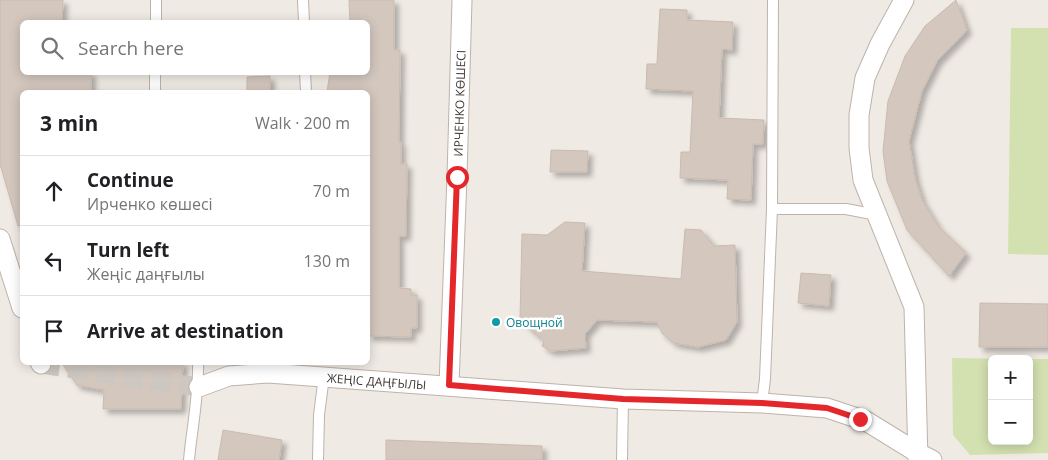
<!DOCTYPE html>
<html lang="en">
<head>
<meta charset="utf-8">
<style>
  body { margin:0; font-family:"Open Sans",sans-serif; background:#f6f6f6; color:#202124 }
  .controls { position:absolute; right:15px; bottom:15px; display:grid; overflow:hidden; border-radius:8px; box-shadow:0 2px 12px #0003 }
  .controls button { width:45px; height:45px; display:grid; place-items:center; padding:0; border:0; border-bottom:1px solid #e0e0e0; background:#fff; color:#202124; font:25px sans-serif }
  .stop { position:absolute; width:15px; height:15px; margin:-11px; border:4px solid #e3272a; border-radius:50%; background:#fff }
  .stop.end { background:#e3272a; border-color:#fff; box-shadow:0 1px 5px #0008 }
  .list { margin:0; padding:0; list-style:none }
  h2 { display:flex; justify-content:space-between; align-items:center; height:65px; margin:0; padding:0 20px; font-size:21px }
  h2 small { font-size:16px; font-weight:400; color:#757577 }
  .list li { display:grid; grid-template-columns:32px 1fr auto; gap:15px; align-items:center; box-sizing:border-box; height:70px; padding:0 20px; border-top:1px solid #e0e0e0 }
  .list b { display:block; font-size:19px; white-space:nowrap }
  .list p { margin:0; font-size:16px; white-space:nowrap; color:#757577 }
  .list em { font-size:16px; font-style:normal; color:#757577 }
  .icon { flex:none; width:28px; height:28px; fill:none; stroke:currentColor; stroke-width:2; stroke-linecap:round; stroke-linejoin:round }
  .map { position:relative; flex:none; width:1048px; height:460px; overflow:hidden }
  .search { position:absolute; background:#fff; box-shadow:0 2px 12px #0003; left:20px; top:20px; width:350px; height:55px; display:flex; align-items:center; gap:12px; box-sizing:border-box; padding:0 18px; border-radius:8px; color:#757577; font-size:19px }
  .panel { position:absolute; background:#fff; box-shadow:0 2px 12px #0003; left:20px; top:90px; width:350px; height:275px; border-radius:8px }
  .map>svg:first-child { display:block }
</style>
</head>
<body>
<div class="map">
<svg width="1048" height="460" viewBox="0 0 1048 460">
  <defs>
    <filter id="shadow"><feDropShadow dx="4.5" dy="4.5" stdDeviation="2.5" flood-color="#0004"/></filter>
  </defs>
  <rect width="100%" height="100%" fill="#f0eae4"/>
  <g fill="#d3e1b0">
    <path d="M 1011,28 L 1048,28 L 1048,255 L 1008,254 Z"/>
    <path d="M 952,358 L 1024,359 L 992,359 L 992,441 L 1029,441 L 1029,359 L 1048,359 L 1048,453 L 970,455 L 953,435 Z"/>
  </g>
  <g fill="#d3c7be" stroke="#cabbaf" filter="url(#shadow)">
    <path d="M 0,0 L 63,0 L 62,22 L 22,22 L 22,72 L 91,72 L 91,92 L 22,92 L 22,225 L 18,226 L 0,164 Z"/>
    <path d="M 349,0 L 394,0 L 394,50 L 400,50 L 399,142 L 401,142 L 401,164 L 407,164 L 406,236 L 399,236 L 399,288 L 411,289 L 411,295 L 417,295 L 417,328 L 411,328 L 411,337 L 368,336 L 368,92 L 327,92 L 330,72 L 368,72 L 368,22 L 350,22 Z"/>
    <path d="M 956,0 L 967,30 L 937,61 L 922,91 L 909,141 L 915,178 L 922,200 L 938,226 L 966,253 L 949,276 L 907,230 L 887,181 L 883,151 L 888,101 L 905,56 L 925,26 Z"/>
    <path d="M 660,9 L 687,10 L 687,20 L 733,22 L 732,50 L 722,49 L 719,118 L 764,120 L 763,144 L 753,144 L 751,200 L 727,199 L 728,180 L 680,178 L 681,152 L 690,152 L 693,91 L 646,89 L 647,64 L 657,64 Z"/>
    <path d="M 270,76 L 270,92 L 247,92 L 247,77 Z"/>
    <path d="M 551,150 L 588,151 L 587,172 L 550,172 Z"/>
    <path d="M 565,222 L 585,223 L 582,271 L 681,279 L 685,229 L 701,230 L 714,246 L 735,245 L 737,322 L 726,340 L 698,347 L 674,343 L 662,333 L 657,322 L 597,320 L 585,334 L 586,348 L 551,351 L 542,346 L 544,341 L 532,331 L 520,318 L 522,234 L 547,235 Z"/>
    <path d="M 801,273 L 831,275 L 829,306 L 798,303 Z"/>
    <path d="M 980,303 L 1048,304 L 1048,347 L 979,347 Z"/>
    <path d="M 61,362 L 183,362 L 181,409 L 103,409 L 104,390 L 77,385 Z"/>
    <path d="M 223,430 L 282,440 L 279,460 L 218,460 Z"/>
    <path d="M 386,440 L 542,446 L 542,460 L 386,460 Z"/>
  </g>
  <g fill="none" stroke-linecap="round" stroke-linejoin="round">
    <path stroke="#cdc7c1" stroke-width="19" stroke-dasharray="19 9" stroke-linecap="butt" d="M 41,364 L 199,387"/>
    <defs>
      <g id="lane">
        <path d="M 303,0 L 304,22"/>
        <path d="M 156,22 L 156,0"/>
        <path d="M 305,72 L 306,92"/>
        <path d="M 155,92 L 155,72"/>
        <path d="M 772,209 L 846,209 L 877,215"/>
        <path d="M 762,403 L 765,379 L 772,209 L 773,0"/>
        <path d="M 189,460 C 192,427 199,395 198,362"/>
        <path d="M 318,460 L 319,415 L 324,376"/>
        <path d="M 622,460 L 623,399"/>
      </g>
      <g id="street">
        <path d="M 904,0 L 880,44 L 865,78 L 859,115 L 859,148 L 863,180 L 914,307 L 918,460"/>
        <path d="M 0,239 L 22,308"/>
        <path d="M 40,362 L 41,364"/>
        <path id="s1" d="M 449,385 L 457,177 L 462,0"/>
        <path id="s2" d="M 199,387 L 229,376 L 268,373 L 623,399 L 762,403 L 827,408 L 866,421 L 918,453 L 932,460"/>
      </g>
    </defs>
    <use href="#lane" stroke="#bdb3ab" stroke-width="12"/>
    <use href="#street" stroke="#bdb3ab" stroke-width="21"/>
    <use href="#lane" stroke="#fff" stroke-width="10"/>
    <use href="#street" stroke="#fff" stroke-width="19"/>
  </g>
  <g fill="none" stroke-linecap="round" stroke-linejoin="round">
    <path stroke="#e3272a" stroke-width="6" d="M 457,177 L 449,385 L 623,399 L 762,403 L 827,408 L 860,419"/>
  </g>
  <circle fill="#0f9aa8" stroke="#fff" stroke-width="2" cx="496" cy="322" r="5"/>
  <g text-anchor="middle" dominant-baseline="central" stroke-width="5" stroke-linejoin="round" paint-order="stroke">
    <g font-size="12" fill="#413a35" stroke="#fff">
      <text stroke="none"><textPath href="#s1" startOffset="282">ИРЧЕНКО КӨШЕСІ</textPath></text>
      <text stroke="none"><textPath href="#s2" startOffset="180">ЖЕҢІС ДАҢҒЫЛЫ</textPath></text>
    </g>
    <g font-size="12" fill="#0d838f" stroke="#fff" text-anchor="start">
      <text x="506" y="322">Овощной</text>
    </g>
  </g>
</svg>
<div class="controls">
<button>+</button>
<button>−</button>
</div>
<div class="stop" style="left:457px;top:177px"></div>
<div class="stop end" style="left:860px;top:419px"></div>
<div class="search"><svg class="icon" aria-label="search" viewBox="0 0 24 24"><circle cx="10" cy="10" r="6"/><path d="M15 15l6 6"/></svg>Search here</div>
<section class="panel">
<h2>3 min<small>Walk · 200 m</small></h2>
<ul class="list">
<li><svg class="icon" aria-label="ahead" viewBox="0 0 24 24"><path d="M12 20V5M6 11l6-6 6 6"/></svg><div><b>Continue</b><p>Ирченко көшесі</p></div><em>70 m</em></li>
<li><svg class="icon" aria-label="left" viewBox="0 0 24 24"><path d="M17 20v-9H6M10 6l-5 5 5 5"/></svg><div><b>Turn left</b><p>Жеңіс даңғылы</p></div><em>130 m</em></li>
<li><svg class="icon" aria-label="arrive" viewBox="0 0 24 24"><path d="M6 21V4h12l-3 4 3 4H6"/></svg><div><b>Arrive at destination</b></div></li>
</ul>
</section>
</div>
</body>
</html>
